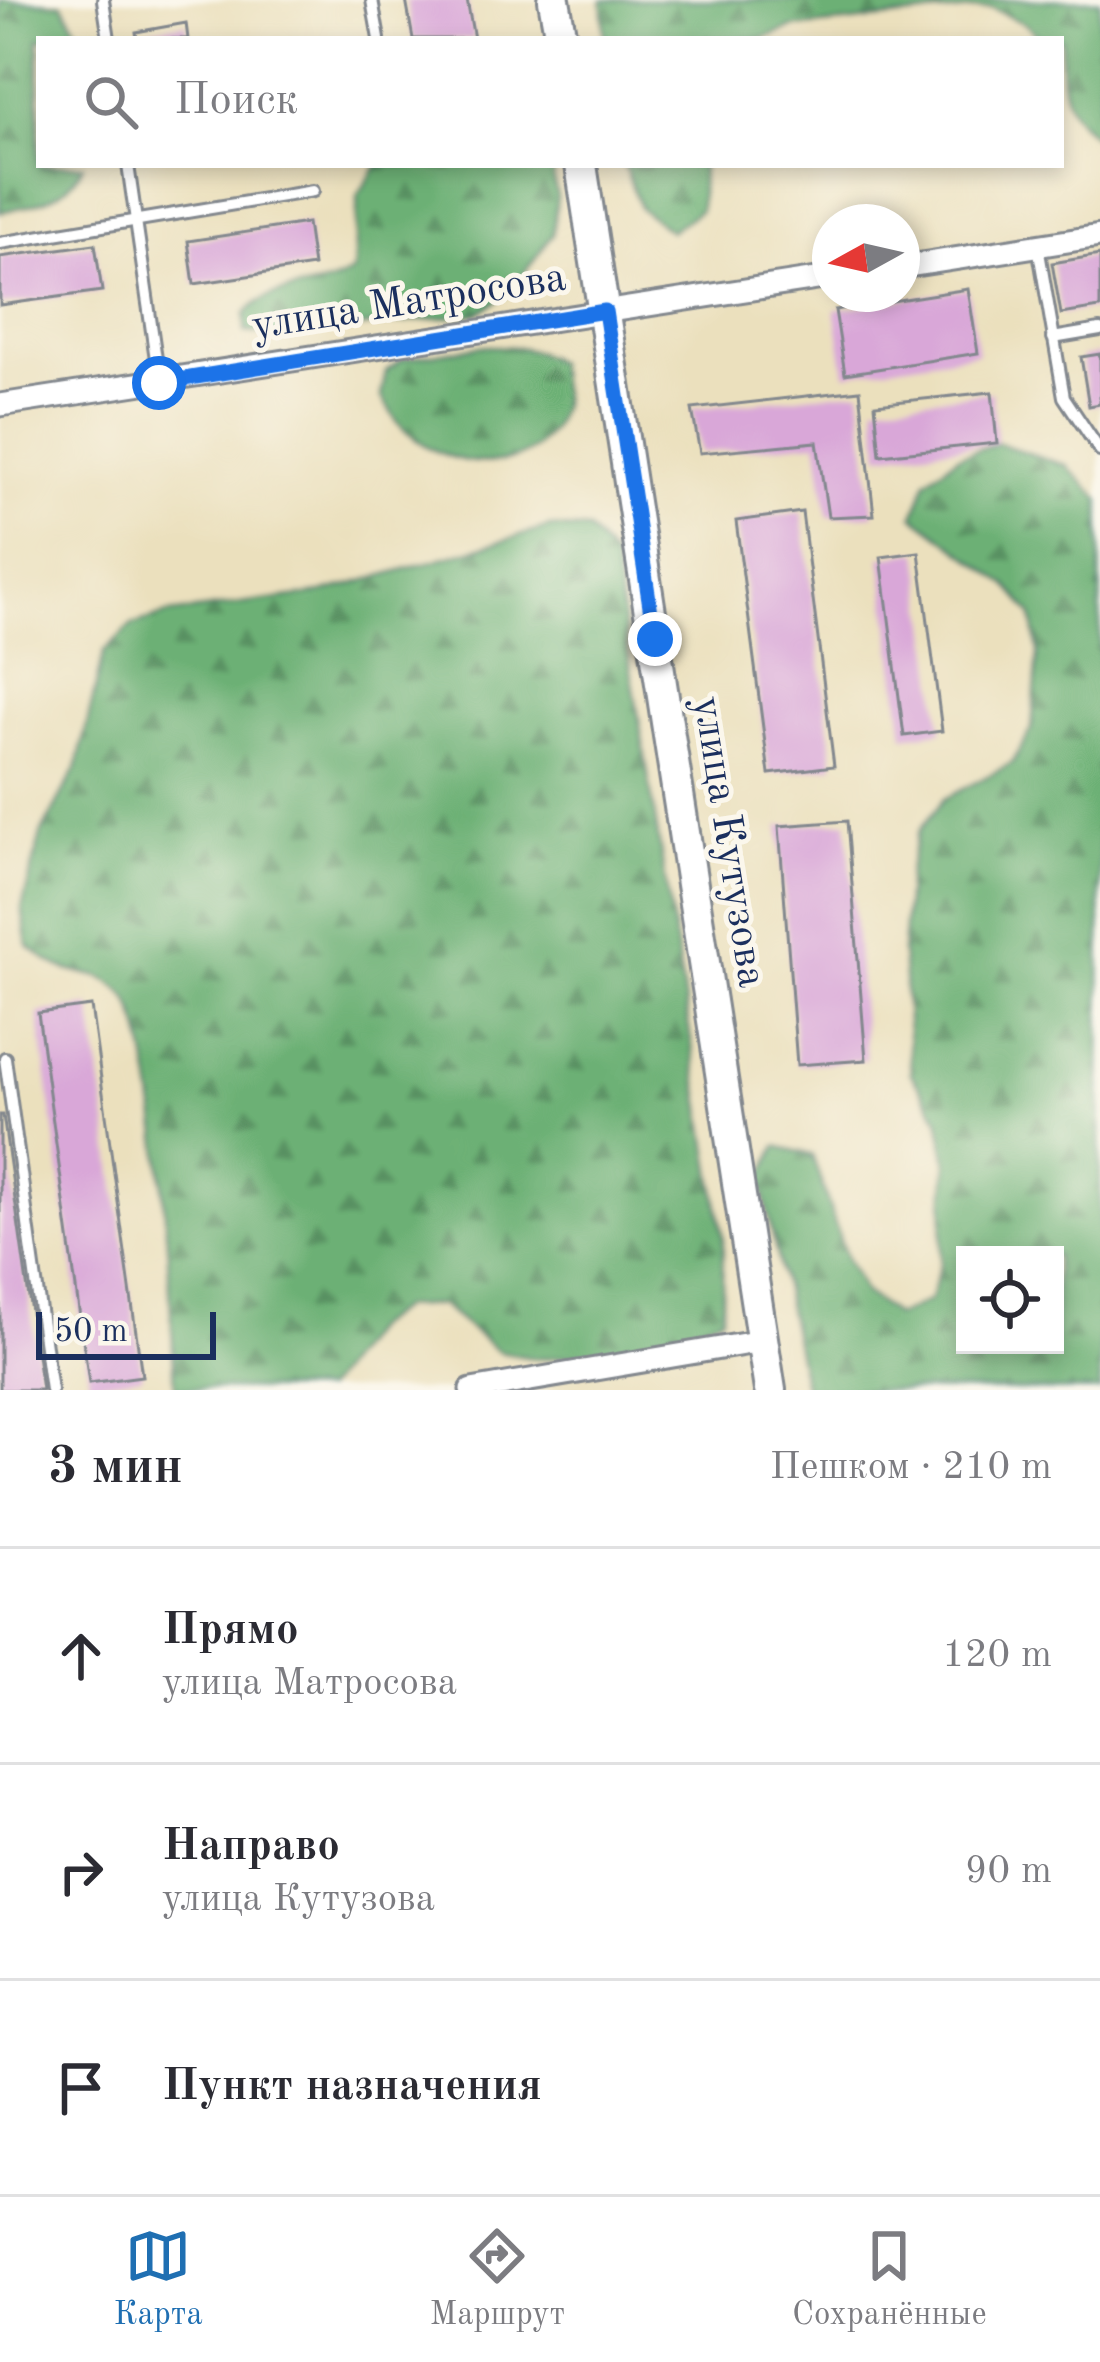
<!DOCTYPE html>
<html lang="ru">
<head>
<meta charset="utf-8">
<style>
  body { margin:0; font-family:"Old Standard TT",serif; background:#f7f7f7; color:#2b2b33 }
  .controls { position:absolute; right:36px; bottom:36px; display:grid; overflow:hidden; border-radius:0px; box-shadow:0 6px 18px #0003 }
  .controls button { width:108px; height:108px; display:grid; place-items:center; padding:0; border:0; border-bottom:3px solid #e1e1e2; background:#fff; color:#2b2b33; font:60px sans-serif }
  .compass { position:absolute; left:812px; top:204px; width:108px; height:108px; border-radius:50%; background:#fff; box-shadow:0 6px 18px #0003; rotate:262deg }
  .scale { position:absolute; left:36px; bottom:30px; width:180px; box-sizing:border-box; padding-left:12px; border:6px solid #1b2f5e; border-top:0; font-size:33px; line-height:42px; white-space:nowrap; color:#1b2f5e; -webkit-text-stroke:9px #fbf7ec; paint-order:stroke }
  .stop { position:absolute; width:36px; height:36px; margin:-27px; border:9px solid #1a73e8; border-radius:50%; background:#fff }
  .stop.end { background:#1a73e8; border-color:#fff; box-shadow:0 3px 12px #0008 }
  .list { margin:0; padding:0; list-style:none }
  h2 { display:flex; justify-content:space-between; align-items:center; height:156px; margin:0; padding:0 48px; font-size:51px }
  h2 small { font-size:39px; font-weight:400; color:#7c7c81 }
  .list li { display:grid; grid-template-columns:78px 1fr auto; gap:36px; align-items:center; box-sizing:border-box; height:216px; padding:0 48px; border-top:3px solid #e1e1e2 }
  .list b { display:block; font-size:45px; white-space:nowrap }
  .list p { margin:0; font-size:39px; white-space:nowrap; color:#7c7c81 }
  .list em { font-size:39px; font-style:normal; color:#7c7c81 }
  .icon { flex:none; width:66px; height:66px; fill:none; stroke:currentColor; stroke-width:2; stroke-linecap:round; stroke-linejoin:round }
  .map { position:relative; flex:none; width:1100px; height:1390px; overflow:hidden }
  .search { position:absolute; background:#fff; box-shadow:0 6px 18px #0003; left:36px; right:36px; top:36px; height:132px; display:flex; align-items:center; gap:30px; box-sizing:border-box; padding:0 42px; border-radius:0px; color:#7c7c81; font-size:45px }
  .sheet { height:804px; background:#fff }
  nav { display:flex; justify-content:space-around; align-items:center; box-sizing:border-box; height:168px; border-top:3px solid #e1e1e2; background:#fff; font-size:33px; color:#7c7c81 }
  nav a { display:grid; justify-items:center; gap:6px }
  nav .on { color:#1f6fb2 }
  .map>svg:first-child { display:block }
</style>
</head>
<body>
<div class="map">
<svg width="1100" height="1390" viewBox="0 0 1100 1390">
  <defs>
    <pattern id="forest-firs" width="22" height="20" patternUnits="userSpaceOnUse" patternTransform="scale(3)"><rect width="22" height="20" fill="#6cb074"/><path d="M5 1l3.5 6h-7zM16 11l3.5 6h-7z" fill="#589062"/></pattern>
  </defs>
  <rect width="100%" height="100%" fill="#fbf7ec"/>
  <filter id="ink" filterUnits="userSpaceOnUse"><feTurbulence type="fractalNoise" baseFrequency=".00833" numOctaves="2"/><feDisplacementMap in="SourceGraphic" scale="24" xChannelSelector="R" yChannelSelector="G"/><feConvolveMatrix kernelMatrix="1 2 1 2 8 2 1 2 1" color-interpolation-filters="sRGB"/></filter>
  <filter id="wash" filterUnits="userSpaceOnUse"><feTurbulence type="fractalNoise" baseFrequency=".004" numOctaves="4" result="noise"/><feDisplacementMap in="SourceGraphic" scale="48" xChannelSelector="R" yChannelSelector="G"/><feGaussianBlur stdDeviation="2.7" result="paint"/><feColorMatrix in="noise" values="0 0 0 0 0 0 0 0 0 0 0 0 0 0 0 0 0 1.4 0 .05"/><feComposite in="paint" operator="in"/></filter>
  <g filter="url(#wash)">
    <rect width="100%" height="100%" fill="#ebe0bd"/>
    <g fill="url(#forest-firs)" stroke="#447069" stroke-width="3" fill-rule="evenodd">
      <path d="M 0,0 L 62,3 L 83,39 L 39,39 L 39,165 L 83,165 C 67,199 34,205 0,212 Z"/>
      <path d="M 602,0 L 1100,0 L 1100,141 C 1059,108 1061,88 1061,39 L 1042,39 L 1025,24 L 991,8 L 792,28 L 761,39 L 605,39 Z"/>
      <path d="M 378,165 L 551,165 L 557,197 L 553,234 L 510,293 L 477,314 L 284,336 L 245,332 L 245,314 C 277,279 318,297 353,271 L 358,195 Z"/>
      <path d="M 624,165 L 702,165 L 700,210 L 670,231 L 640,208 Z"/>
      <path d="M 479,346 C 508,346 531,345 555,362 C 557,376 564,395 560,408 C 542,478 455,474 408,433 C 396,424 389,408 381,396 L 386,371 L 403,359 Z"/>
      <path d="M 997,443 L 1066,465 L 1100,499 L 1100,1390 L 805,1390 L 761,1180 L 777,1146 L 812,1155 L 847,1260 L 864,1293 L 896,1316 L 930,1300 L 940,1264 L 947,1162 L 939,1118 L 911,1074 L 902,952 L 908,871 L 919,831 L 944,799 L 1012,763 L 1032,729 L 1038,653 L 1032,614 L 1007,585 L 914,516 L 927,480 L 958,456 ZM 965,1255 L 1055,1255 L 1055,1345 L 965,1345 Z"/>
      <path d="M 550,527 L 588,530 L 613,558 L 723,1237 L 722,1316 L 654,1347 L 538,1359 L 499,1352 L 440,1305 L 402,1307 L 371,1329 L 325,1390 L 175,1388 C 171,1321 162,1036 125,995 C 101,969 86,978 59,967 C 48,963 38,952 28,946 L 22,908 L 41,834 L 77,767 L 104,651 L 132,625 L 168,614 L 322,593 Z"/>
    </g>
    <g id="blocks">
      <g fill="#d9a7d8">
        <path d="M 406,0 L 467,0 L 474,39 L 413,39 Z"/>
        <path d="M 186,23 L 188,39 L 137,39 L 136,32 Z"/>
        <path d="M 307,223 L 313,266 L 194,284 L 188,241 Z"/>
        <path d="M 95,244 L 102,291 L 0,305 L 0,257 Z"/>
        <path d="M 1100,255 L 1100,308 L 1061,314 L 1052,263 Z"/>
        <path d="M 968,289 L 978,353 L 845,374 L 835,310 Z"/>
        <path d="M 1100,354 L 1100,404 L 1089,406 L 1081,357 Z"/>
        <path d="M 860,390 L 874,515 L 828,517 L 817,442 L 700,453 L 692,409 Z"/>
        <path d="M 992,392 L 997,443 L 880,455 L 875,404 Z"/>
        <path d="M 802,512 L 834,766 L 769,774 L 736,521 Z"/>
        <path d="M 919,552 L 942,731 L 904,736 L 881,557 Z"/>
        <path d="M 847,821 L 866,1060 L 797,1065 L 779,826 Z"/>
        <path d="M 91,1006 L 142,1376 L 89,1383 L 38,1013 Z"/>
        <path d="M 0,1115 L 3,1115 L 42,1390 L 0,1390 Z"/>
      </g>
    </g>
  </g>
  <g filter="url(#ink)">
    <use href="#blocks" fill-opacity="0" stroke="#83888e" stroke-width="3"/>
    <g fill="none" stroke-linecap="round" stroke-linejoin="round">
      <defs>
        <g id="lane">
          <path d="M 103,0 L 109,39"/>
          <path d="M 372,0 L 379,39"/>
          <path d="M 128,165 L 159,380"/>
          <path d="M 0,243 L 313,191"/>
          <path d="M 1038,246 L 1064,397 L 1100,451"/>
          <path d="M 1053,338 L 1100,330"/>
          <path d="M 5,1058 L 51,1390"/>
        </g>
        <g id="street">
          <path d="M 902,267 L 1100,236"/>
          <path d="M 0,405 L 830,277"/>
          <path d="M 471,1390 L 762,1341"/>
        </g>
        <g id="secondary">
          <path d="M 554,0 L 561,39"/>
          <path d="M 581,165 L 770,1390"/>
        </g>
      </defs>
      <use href="#lane" stroke="#83888e" stroke-width="16"/>
      <use href="#street" stroke="#83888e" stroke-width="27"/>
      <use href="#secondary" stroke="#83888e" stroke-width="36"/>
      <use href="#lane" stroke="#fff" stroke-width="10"/>
      <use href="#street" stroke="#fff" stroke-width="21"/>
      <use href="#secondary" stroke="#fff" stroke-width="30"/>
    </g>
  </g>
  <g fill="none" stroke-linecap="round" stroke-linejoin="round" filter="url(#ink)">
    <path stroke="#1a73e8" stroke-width="15" d="M 159,383 L 605,311 L 655,639"/>
  </g>
  <g text-anchor="middle" dominant-baseline="central" stroke-width="10" stroke-linejoin="round" paint-order="stroke">
    <g font-size="42" fill="#1b2f5e" stroke="#fbf7ec">
      <text transform="translate(409 303) rotate(-9)">улица Матросова</text>
      <text transform="translate(728 842) rotate(81)">улица Кутузова</text>
    </g>
  </g>
</svg>
<div class="controls">
<button><svg class="icon" aria-label="locate" viewBox="0 0 24 24"><circle cx="12" cy="12" r="6"/><path d="M12 2v4M12 18v4M2 12h4M18 12h4"/></svg></button>
</div>
<svg class="compass" viewBox="-18 -18 36 36"><path d="M0-13l5 13h-10z" fill="#e53935"/><path d="M0 13l5-13h-10z" fill="#7c7c81"/></svg>
<div class="scale">50 m</div>
<div class="stop" style="left:159px;top:383px"></div>
<div class="stop end" style="left:655px;top:639px"></div>
<div class="search"><svg class="icon" aria-label="search" viewBox="0 0 24 24"><circle cx="10" cy="10" r="6"/><path d="M15 15l6 6"/></svg>Поиск</div>
</div>
<section class="sheet">
<h2>3 мин<small>Пешком · 210 m</small></h2>
<ul class="list">
<li><svg class="icon" aria-label="ahead" viewBox="0 0 24 24"><path d="M12 20V5M6 11l6-6 6 6"/></svg><div><b>Прямо</b><p>улица Матросова</p></div><em>120 m</em></li>
<li><svg class="icon" aria-label="right" viewBox="0 0 24 24"><path d="M7 20v-9h11M14 6l5 5-5 5"/></svg><div><b>Направо</b><p>улица Кутузова</p></div><em>90 m</em></li>
<li><svg class="icon" aria-label="arrive" viewBox="0 0 24 24"><path d="M6 21V4h12l-3 4 3 4H6"/></svg><div><b>Пункт назначения</b></div></li>
</ul>
</section>
<nav>
<a class="on"><svg class="icon" aria-label="map" viewBox="0 0 24 24"><path d="M3 6l6-2 6 2 6-2v14l-6 2-6-2-6 2zM9 4v14M15 6v14"/></svg>Карта</a>
<a><svg class="icon" aria-label="directions" viewBox="0 0 24 24"><path d="M12 3l9 9-9 9-9-9zM9 14v-3h6M13 9l2 2-2 2"/></svg>Маршрут</a>
<a><svg class="icon" aria-label="saved" viewBox="0 0 24 24"><path d="M7 4h10v16l-5-4-5 4z"/></svg>Сохранённые</a>
</nav>
</body>
</html>
